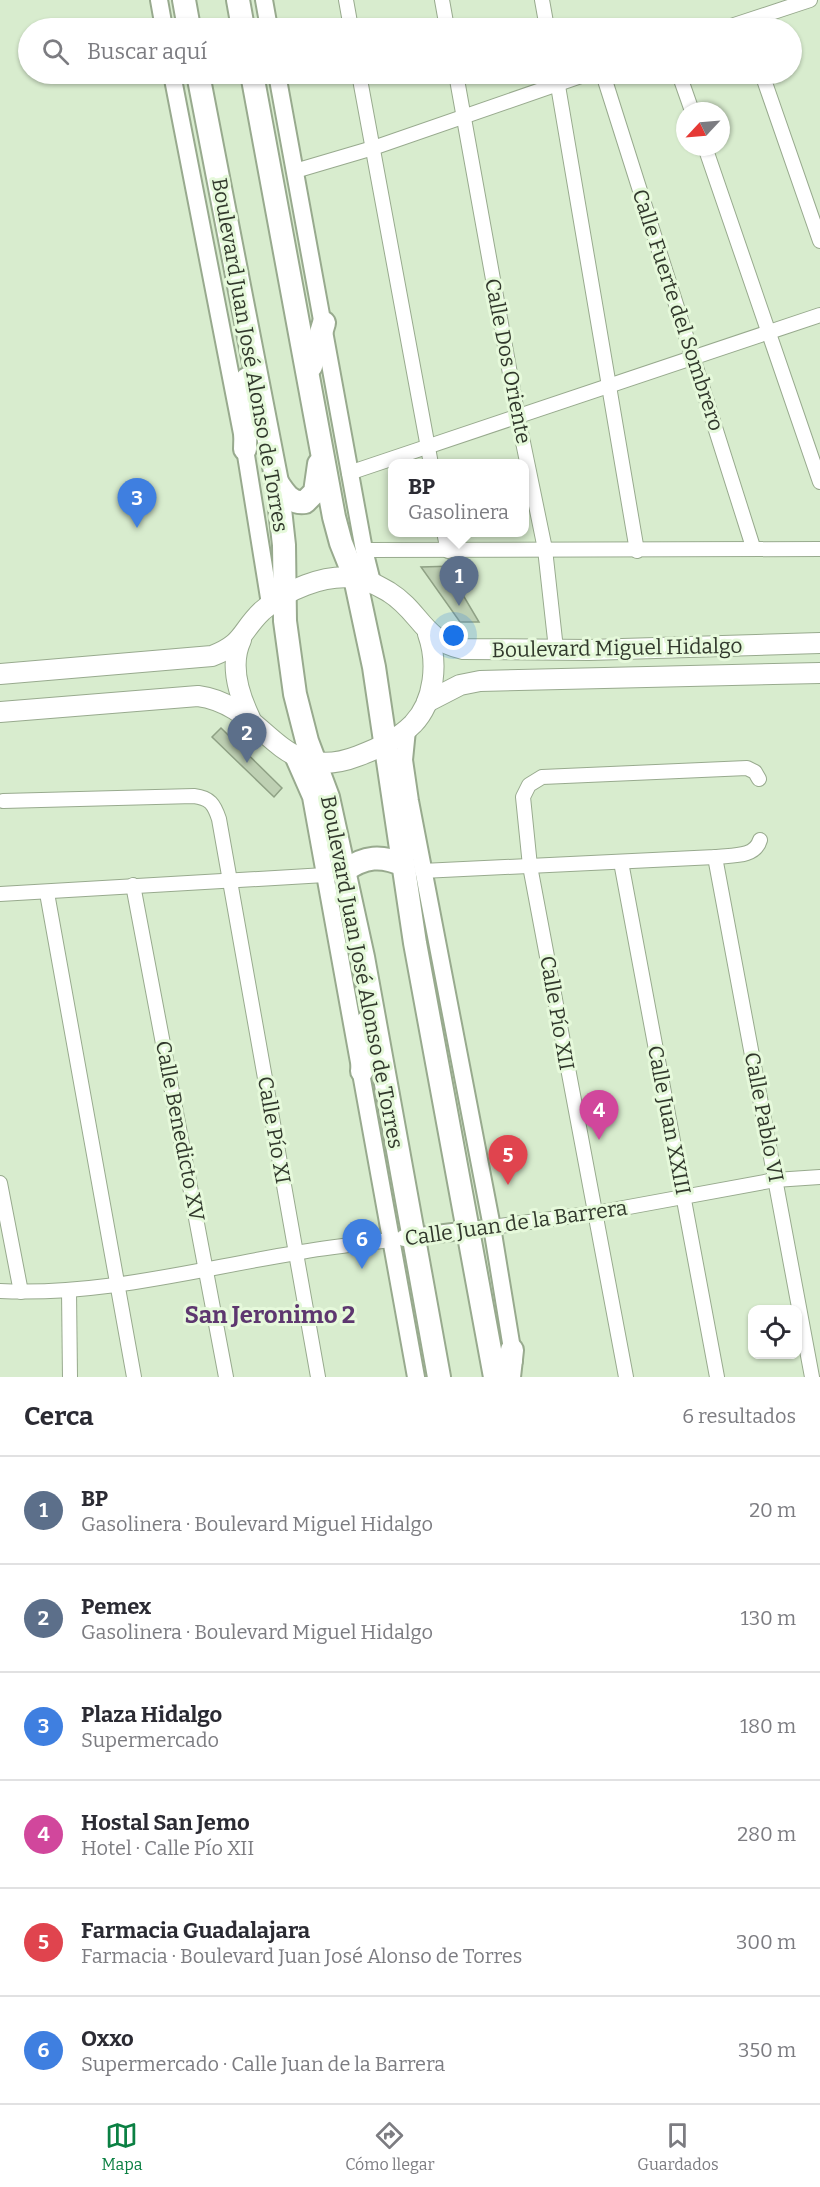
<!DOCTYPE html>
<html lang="es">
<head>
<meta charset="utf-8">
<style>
  body { margin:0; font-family:Bitter,serif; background:#f2f2f3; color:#2b2b33 }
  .controls { position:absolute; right:18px; bottom:18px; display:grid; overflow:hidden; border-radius:12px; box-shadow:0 2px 4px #0004 }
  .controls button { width:54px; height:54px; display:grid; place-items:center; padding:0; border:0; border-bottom:2px solid #e1e1e2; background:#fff; color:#2b2b33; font:30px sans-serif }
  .compass { position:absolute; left:676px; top:102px; width:54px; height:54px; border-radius:50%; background:#fff; box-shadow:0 2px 4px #0004; rotate:244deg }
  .you { position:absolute; left:454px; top:636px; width:21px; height:21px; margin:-15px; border:4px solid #fff; border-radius:50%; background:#1a73e8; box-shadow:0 0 0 9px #1a73e833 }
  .badge { display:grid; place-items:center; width:39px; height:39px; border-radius:50%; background:#0b8043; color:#fff; font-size:20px; font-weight:700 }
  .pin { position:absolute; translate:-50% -50px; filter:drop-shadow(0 2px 3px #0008) }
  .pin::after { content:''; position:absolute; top:32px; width:21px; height:18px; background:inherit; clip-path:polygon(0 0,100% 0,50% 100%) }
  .popup { position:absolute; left:388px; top:459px; width:141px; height:78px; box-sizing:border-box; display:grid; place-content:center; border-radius:12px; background:#fff; filter:drop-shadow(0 2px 4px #0005); font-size:20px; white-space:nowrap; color:#7c7c81 }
  .popup b { font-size:22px; color:#2b2b33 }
  .popup::after { content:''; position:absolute; left:50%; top:100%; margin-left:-12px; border:12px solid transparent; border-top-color:#fff }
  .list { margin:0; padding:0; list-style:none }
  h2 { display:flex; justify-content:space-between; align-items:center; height:78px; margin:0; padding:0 24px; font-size:26px }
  h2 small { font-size:20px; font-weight:400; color:#7c7c81 }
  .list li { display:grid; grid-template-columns:39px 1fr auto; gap:18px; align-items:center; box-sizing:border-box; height:108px; padding:0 24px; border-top:2px solid #e1e1e2 }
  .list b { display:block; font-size:22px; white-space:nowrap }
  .list p { margin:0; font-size:20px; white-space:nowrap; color:#7c7c81 }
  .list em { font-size:20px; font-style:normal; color:#7c7c81 }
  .icon { flex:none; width:33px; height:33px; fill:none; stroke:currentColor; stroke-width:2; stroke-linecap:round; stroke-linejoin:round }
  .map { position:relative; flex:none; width:820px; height:1377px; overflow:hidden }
  .search { position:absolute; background:#fff; box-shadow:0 2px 4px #0004; left:18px; right:18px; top:18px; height:66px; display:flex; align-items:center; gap:15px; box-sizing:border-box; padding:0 21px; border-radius:33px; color:#7c7c81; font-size:22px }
  .sheet { height:726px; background:#fff }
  nav { display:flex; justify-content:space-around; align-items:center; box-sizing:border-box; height:84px; border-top:2px solid #e1e1e2; background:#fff; font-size:16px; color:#7c7c81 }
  nav a { display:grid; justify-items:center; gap:3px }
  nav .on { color:#0b8043 }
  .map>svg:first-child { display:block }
</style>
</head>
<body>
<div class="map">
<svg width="820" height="1377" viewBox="0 0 820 1377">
  <rect width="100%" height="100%" fill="#d8ecce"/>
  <g fill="#bed0b3" stroke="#8fa185" stroke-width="1.5">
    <path d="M 456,566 L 460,590 L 479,622 L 460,622 L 421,567 Z"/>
    <path d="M 221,728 L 282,788 L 274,797 L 212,737 Z"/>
  </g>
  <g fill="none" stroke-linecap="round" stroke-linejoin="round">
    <defs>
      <g id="minor">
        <path d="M 346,0 L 351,28"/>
        <path d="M 442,0 L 447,28"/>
        <path d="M 542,0 L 547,28"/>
        <path d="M 725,28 L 810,0"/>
        <path d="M 359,74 L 431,464"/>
        <path d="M 456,74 L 518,418 L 545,549 L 556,649"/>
        <path d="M 556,74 L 637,551"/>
        <path d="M 603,74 L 753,547"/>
        <path d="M 679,74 L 692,111"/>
        <path d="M 762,74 L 820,241"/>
        <path d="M 705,147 L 820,482"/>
        <path d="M 295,171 L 373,148 L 587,74"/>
        <path d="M 349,473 L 820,315"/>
        <path d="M 444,532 L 448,551"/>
        <path d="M 364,550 L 820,549"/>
        <path d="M 3,801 L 194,796 C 210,798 214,804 219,819 L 318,1377"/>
        <path d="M 715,857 L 812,1377"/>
        <path d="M 621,862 L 717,1377"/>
        <path d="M 422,871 L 715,857 C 731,855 755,858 760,840"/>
        <path d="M 133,885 L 226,1377"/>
        <path d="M 47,893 L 134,1377"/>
        <path d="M 0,894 L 325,875"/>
        <path d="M 0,1183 L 21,1292"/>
        <path d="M 492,1227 L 596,1213 L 775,1180 L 820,1177"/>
        <path d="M 0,1291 C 100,1296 198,1269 296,1253 C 327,1247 360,1244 391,1240"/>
        <path d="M 69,1291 L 70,1377"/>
        <path d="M 626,1377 L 530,866 L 523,797 L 529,785 L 542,777 L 747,768 L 755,772 L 759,779"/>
      </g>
      <g id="tertiary">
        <path d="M 159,0 L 164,28"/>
        <path d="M 264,0 L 269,28"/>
        <path d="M 172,74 L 245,449 L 270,604"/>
        <path d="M 277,74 L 364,550 L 372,582"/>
        <path d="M 407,730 L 404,760 L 410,801 L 492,1227 L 514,1361"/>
        <path d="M 293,756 L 311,797 L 416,1377"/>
        <path d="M 404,1238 L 477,1229"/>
      </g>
      <g id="secondary">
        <path d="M 241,640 C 229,665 239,695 250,718"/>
        <path d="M 0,674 L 212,656 C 245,643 240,632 262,611 C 285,590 324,574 355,578 C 368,579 378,586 389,592 C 421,612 422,640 463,649 L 589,650 L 820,643"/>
        <path d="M 427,702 L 460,685 L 480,681 L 820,673"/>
        <path d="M 0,712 L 198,696 C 267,705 278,787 358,756 C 379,748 397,740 413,724 C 435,701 438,662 428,634"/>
      </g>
      <g id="primary">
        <path d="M 184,0 L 189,28"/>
        <path d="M 238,0 L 243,28"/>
        <path d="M 198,74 L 277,482 L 284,545 L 285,621 L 295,694 L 307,741 L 328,797 L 363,957 L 439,1377"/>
        <path d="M 252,74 L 334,517 L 341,543 L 355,578 L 374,667 L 415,943 L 495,1377"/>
        <path d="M 311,366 L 324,323"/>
        <path d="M 245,449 L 247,379"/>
        <path d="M 277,482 C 284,493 291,504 305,502 L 315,492 L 319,464"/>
        <path d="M 344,871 C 365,856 381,855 404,865"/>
        <path d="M 362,1071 L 367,1022"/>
        <path d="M 509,1377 L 512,1350"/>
      </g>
    </defs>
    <use href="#minor" stroke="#98aa8e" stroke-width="16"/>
    <use href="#tertiary" stroke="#98aa8e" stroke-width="20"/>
    <use href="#secondary" stroke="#98aa8e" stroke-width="22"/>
    <use href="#primary" stroke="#98aa8e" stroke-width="26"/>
    <use href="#minor" stroke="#fff" stroke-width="14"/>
    <use href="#tertiary" stroke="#fff" stroke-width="16"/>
    <use href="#secondary" stroke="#fff" stroke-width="20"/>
    <use href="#primary" stroke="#fff" stroke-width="22"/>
  </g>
  <g text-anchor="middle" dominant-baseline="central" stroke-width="6" stroke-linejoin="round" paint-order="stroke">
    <g font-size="21" fill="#31382c" stroke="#e6f9db">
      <text transform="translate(678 310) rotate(72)">Calle Fuerte del Sombrero</text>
      <text transform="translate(250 355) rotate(80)">Boulevard Juan José Alonso de Torres</text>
      <text transform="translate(508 361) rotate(79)">Calle Dos Oriente</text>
      <text transform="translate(617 648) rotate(-1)">Boulevard Miguel Hidalgo</text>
      <text transform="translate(362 972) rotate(79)">Boulevard Juan José Alonso de Torres</text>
      <text transform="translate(557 1013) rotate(80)">Calle Pío XII</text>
      <text transform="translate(764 1117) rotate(79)">Calle Pablo VI</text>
      <text transform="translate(669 1120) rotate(79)">Calle Juan XXIII</text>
      <text transform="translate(274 1130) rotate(80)">Calle Pío XI</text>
      <text transform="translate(180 1131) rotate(79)">Calle Benedicto XV</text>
      <text transform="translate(516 1223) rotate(-8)">Calle Juan de la Barrera</text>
    </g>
    <g font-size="24" font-weight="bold" fill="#5d376f" stroke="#e6f9db">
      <text x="270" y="1315">San Jeronimo 2</text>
    </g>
  </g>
</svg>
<div class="controls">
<button><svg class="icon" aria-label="locate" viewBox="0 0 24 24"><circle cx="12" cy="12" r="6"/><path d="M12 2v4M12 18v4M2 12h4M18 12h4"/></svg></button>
</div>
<svg class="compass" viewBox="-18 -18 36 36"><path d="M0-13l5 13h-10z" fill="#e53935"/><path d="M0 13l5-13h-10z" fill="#7c7c81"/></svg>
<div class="you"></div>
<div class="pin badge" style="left:459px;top:606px;background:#5c6f8a">1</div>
<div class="popup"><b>BP</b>Gasolinera</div>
<div class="pin badge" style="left:247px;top:763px;background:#5c6f8a">2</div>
<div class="pin badge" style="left:137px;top:528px;background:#3f7fe0">3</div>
<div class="pin badge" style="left:599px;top:1140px;background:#d1479c">4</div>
<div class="pin badge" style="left:508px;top:1185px;background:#e0444e">5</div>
<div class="pin badge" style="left:362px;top:1269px;background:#3f7fe0">6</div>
<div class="search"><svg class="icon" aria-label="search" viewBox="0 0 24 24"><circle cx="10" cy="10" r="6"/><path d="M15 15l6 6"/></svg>Buscar aquí</div>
</div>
<section class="sheet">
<h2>Cerca<small>6 resultados</small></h2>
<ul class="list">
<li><span class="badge" style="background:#5c6f8a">1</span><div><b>BP</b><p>Gasolinera · Boulevard Miguel Hidalgo</p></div><em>20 m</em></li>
<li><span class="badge" style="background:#5c6f8a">2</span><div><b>Pemex</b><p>Gasolinera · Boulevard Miguel Hidalgo</p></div><em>130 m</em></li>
<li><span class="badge" style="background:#3f7fe0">3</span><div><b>Plaza Hidalgo</b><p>Supermercado</p></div><em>180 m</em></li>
<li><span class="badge" style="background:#d1479c">4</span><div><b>Hostal San Jemo</b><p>Hotel · Calle Pío XII</p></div><em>280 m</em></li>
<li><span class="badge" style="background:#e0444e">5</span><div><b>Farmacia Guadalajara</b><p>Farmacia · Boulevard Juan José Alonso de Torres</p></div><em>300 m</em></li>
<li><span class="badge" style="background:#3f7fe0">6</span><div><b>Oxxo</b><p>Supermercado · Calle Juan de la Barrera</p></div><em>350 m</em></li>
</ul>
</section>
<nav>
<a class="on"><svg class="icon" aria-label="map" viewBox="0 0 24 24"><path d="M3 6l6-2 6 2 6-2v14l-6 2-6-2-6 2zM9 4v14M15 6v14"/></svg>Mapa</a>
<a><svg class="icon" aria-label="directions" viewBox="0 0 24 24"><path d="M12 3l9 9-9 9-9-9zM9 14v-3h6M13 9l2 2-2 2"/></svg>Cómo llegar</a>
<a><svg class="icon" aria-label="saved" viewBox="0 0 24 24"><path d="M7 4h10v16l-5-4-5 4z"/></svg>Guardados</a>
</nav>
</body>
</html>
